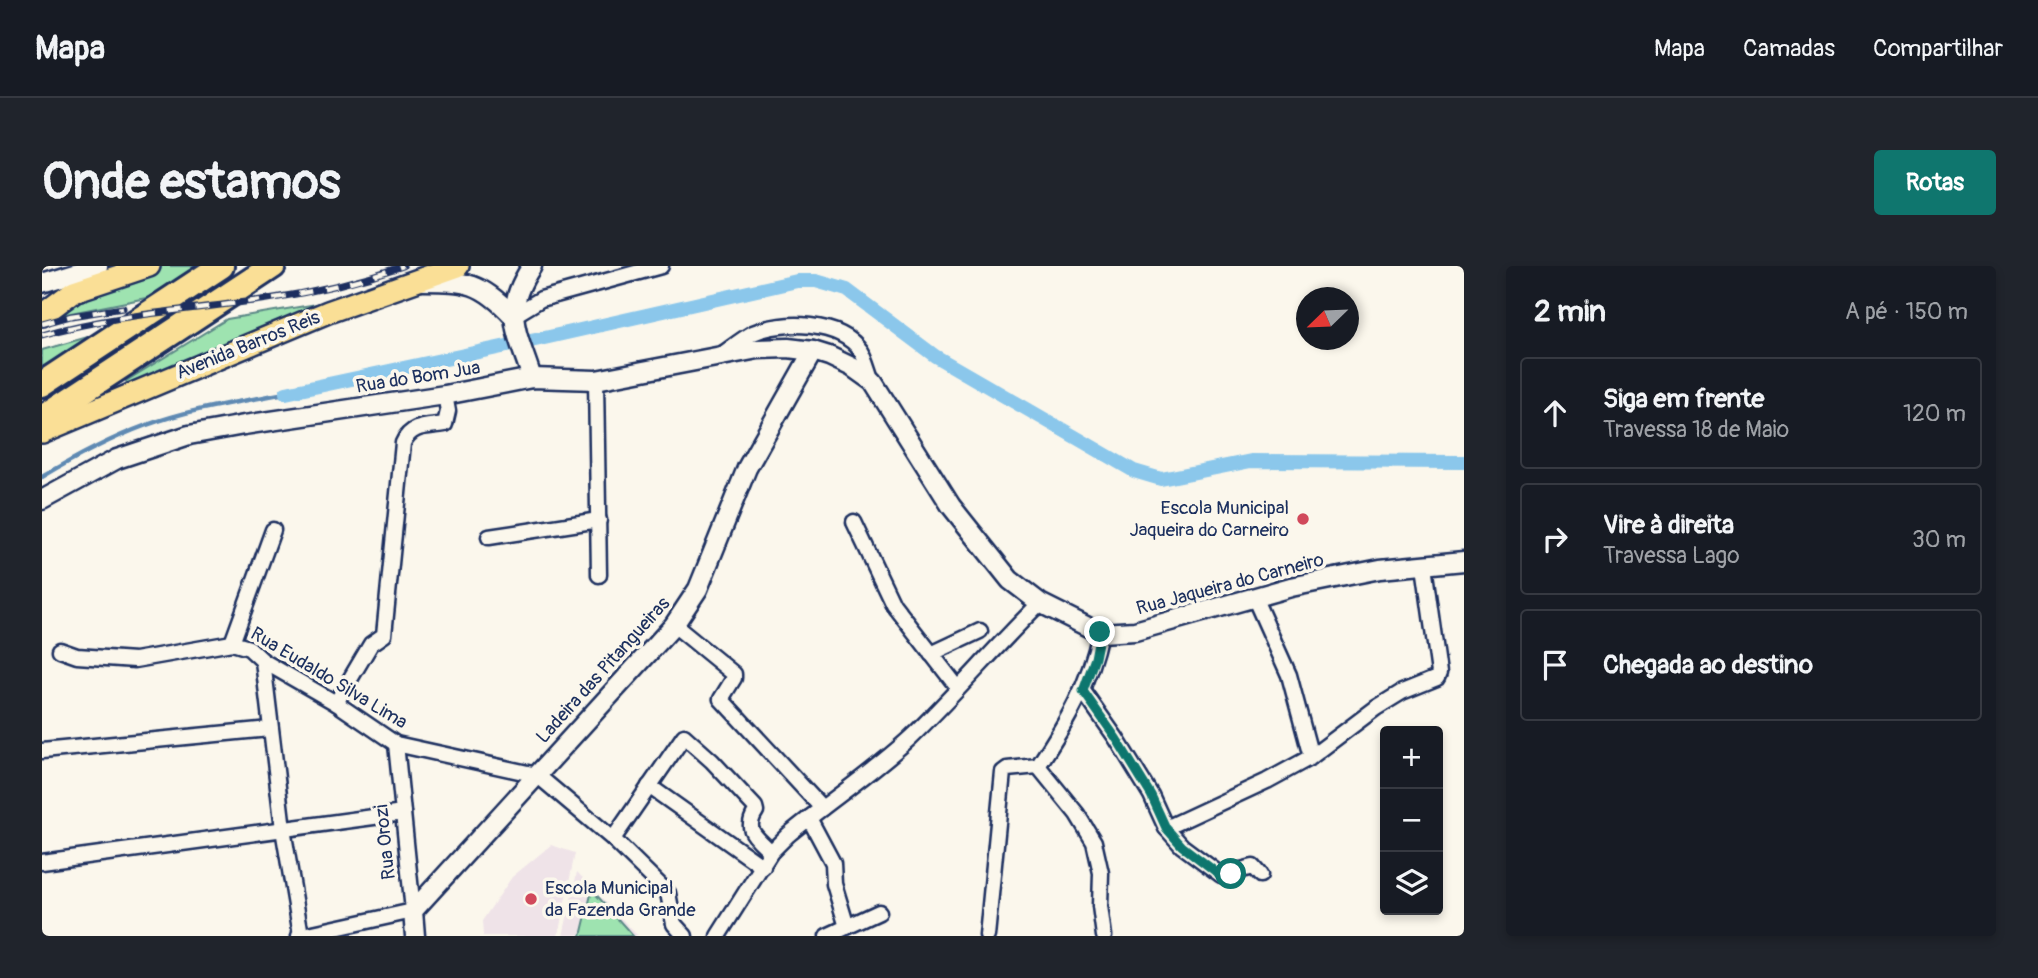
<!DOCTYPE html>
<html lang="pt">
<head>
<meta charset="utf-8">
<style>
  body { margin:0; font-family:Pangolin,sans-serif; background:#20242c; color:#f1f3f6 }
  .controls { position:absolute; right:21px; bottom:21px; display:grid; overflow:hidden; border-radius:7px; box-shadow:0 4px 10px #0003 }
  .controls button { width:63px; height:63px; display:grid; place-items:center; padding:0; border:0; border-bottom:2px solid #363941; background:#171b24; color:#f1f3f6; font:35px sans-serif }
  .compass { position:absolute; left:1254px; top:21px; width:63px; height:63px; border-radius:50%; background:#171b24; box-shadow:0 4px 10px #0003; rotate:247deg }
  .stop { position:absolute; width:21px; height:21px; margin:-16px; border:5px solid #0f766e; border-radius:50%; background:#fff }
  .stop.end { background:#0f766e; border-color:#fff; box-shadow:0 2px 7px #0008 }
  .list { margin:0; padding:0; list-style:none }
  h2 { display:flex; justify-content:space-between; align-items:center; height:91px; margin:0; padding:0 28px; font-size:30px }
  h2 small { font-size:23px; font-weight:400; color:#9ea1a6 }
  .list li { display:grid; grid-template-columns:46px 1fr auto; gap:21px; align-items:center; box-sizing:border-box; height:112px; margin:0 14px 14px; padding:0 14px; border:2px solid #363941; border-radius:7px }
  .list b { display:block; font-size:26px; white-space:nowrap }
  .list p { margin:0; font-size:23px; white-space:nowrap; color:#9ea1a6 }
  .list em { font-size:23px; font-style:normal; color:#9ea1a6 }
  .icon { flex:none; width:38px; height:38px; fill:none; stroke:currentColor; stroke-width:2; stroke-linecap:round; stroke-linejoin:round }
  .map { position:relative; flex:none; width:1422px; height:670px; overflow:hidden; border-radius:7px }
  header { display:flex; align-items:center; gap:42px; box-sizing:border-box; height:98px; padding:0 35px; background:#171b24; border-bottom:2px solid #363941 }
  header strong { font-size:33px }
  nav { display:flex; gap:38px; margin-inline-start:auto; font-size:24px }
  .intro { display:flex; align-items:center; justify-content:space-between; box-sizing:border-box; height:168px; padding:0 42px }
  h1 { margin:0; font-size:49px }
  .button { padding:18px 32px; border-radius:7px; background:#0f766e; color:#fff; font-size:24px; font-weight:700 }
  main { display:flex; gap:42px; padding:0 42px }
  aside { flex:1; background:#171b24; border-radius:7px; box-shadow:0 4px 10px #0003 }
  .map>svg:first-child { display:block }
</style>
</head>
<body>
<header>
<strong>Mapa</strong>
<nav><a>Mapa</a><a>Camadas</a><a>Compartilhar</a></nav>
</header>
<div class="intro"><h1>Onde estamos</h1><a class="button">Rotas</a></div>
<main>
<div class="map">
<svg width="1422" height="670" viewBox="0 0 1422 670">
  <rect width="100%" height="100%" fill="#fbf7ec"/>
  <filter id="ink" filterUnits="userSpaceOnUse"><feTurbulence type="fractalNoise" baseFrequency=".0143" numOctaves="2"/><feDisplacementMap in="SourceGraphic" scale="14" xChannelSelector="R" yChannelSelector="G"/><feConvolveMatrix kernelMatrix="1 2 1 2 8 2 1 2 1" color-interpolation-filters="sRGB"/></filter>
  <g filter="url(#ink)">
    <g fill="#efe3e8">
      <path d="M 509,579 L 533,587 L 516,670 L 441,670 L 440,655 L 470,611 Z"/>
      <path d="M 535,606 L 596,670 L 521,670 Z"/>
    </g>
    <g fill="#9ee3b0" stroke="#5c8987" stroke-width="2">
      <path d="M 62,0 L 154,0 L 109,31 L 9,51 Z"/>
      <path d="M 281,37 L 86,121 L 84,115 L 185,53 Z"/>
      <path d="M 53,69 L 0,104 L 0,84 Z"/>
      <path d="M 550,624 L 591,670 L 539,670 Z"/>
    </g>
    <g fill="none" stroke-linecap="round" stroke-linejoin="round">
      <path stroke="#5e8ab3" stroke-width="4.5" d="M 0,211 C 32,192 67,173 102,160 C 147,143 196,136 244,127"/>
      <path stroke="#8bc7eb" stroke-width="14" d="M 244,127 L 498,73 L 755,15 L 774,15 L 805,24 L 893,90 L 1092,205 L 1119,213 L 1209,195 L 1422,196"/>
      <defs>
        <g id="minor">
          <path d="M 471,50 L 499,33 L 619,0"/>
          <path d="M 679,89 C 689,82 700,73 711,67 C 741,54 798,55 819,85 C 824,93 827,106 831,116"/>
          <path d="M 554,114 L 557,309"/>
          <path d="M 812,256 L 851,338 L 916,422"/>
          <path d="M 447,271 L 557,254"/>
          <path d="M 1212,331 L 1247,409 L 1269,491"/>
          <path d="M 632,359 L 692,408 L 692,412 L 679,433 L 780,542"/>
          <path d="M 190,377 L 231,264"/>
          <path d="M 18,384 L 35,390 L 93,394 L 190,377 L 207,382 L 221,395 L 294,437 L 354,478 L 495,509 L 571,573 L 626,627 L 632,658 L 643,670"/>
          <path d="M 889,388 L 938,365"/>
          <path d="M 221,395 L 241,563 L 259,669"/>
          <path d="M 1041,425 L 1074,472 L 1109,529 L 1124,562 L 1140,580 L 1179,609 L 1211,601 L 1218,609"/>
          <path d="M 294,437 L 329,378 L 342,369 L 361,177 C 369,158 386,161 403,158 L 406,145 L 403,129"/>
          <path d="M 0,485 L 228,463"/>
          <path d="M 996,500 L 1035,548 L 1052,576 L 1059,607 L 1058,640 L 1062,670"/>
          <path d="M 607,520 L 721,601"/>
          <path d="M 767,552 L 791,597 L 792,618 L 805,661"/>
          <path d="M 1124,562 L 1225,515 L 1269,491 L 1334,442 L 1360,426 L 1395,412 L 1397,407 L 1382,300"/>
          <path d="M 571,573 L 642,470 L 670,495 L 713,541 L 714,545 C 701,565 715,571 729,586"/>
          <path d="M 0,596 L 361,547"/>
          <path d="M 257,670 L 371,645 L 354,478"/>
          <path d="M 676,670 L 729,586 L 746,569 C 786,536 830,507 868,472 C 913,429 953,381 998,337"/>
          <path d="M 785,670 L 837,646"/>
          <path d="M 945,670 L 961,506 L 965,503 L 996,500 C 1025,456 1047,419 1058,367"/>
        </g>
        <g id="tertiary">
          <path d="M 490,0 C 459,46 475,65 490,112"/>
          <path d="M 381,15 C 425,15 439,16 471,50"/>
          <path d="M 0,17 L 56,0"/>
          <path d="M 0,234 L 75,193 L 147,169 L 202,159 L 403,129 L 490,112 L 554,114 L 716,83 L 746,82 L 771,85 L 787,90 L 810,101 L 831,116 L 909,240 L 968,314 L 998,337 L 1058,367 L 1093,365 L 1249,321 L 1298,311 L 1338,303 L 1422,295"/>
          <path d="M 373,670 L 371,645 L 632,359 L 656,323 L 705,202 L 771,85"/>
        </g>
        <g id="primary">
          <path d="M 0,49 L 32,25 L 107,0"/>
          <path d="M 0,166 L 286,46 L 416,0"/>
        </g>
        <g id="motorway">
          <path d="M 0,118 L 179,0"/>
          <path d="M 0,152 L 231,0"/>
        </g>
      </defs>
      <use href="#minor" stroke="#1b2f5e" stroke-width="19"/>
      <use href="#tertiary" stroke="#1b2f5e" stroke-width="23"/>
      <use href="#primary" stroke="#1b2f5e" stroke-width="26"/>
      <use href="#motorway" stroke="#1b2f5e" stroke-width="30"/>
      <use href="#minor" stroke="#fbf7ec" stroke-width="14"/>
      <use href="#tertiary" stroke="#fbf7ec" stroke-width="18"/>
      <use href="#primary" stroke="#fadf96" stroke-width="21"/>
      <use href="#motorway" stroke="#fadf96" stroke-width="24"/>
      <defs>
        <g id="rail">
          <path d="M 0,58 L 29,50 L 81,42"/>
          <path d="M 0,69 C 73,48 151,44 226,33 C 272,26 317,15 361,0"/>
        </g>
      </defs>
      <use href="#rail" stroke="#1b2f5e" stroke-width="7"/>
      <use href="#rail" stroke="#fbf7ec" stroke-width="4.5" stroke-dasharray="13" stroke-linecap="butt"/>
    </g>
  </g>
  <g fill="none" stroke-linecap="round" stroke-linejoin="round" filter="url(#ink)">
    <path stroke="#0f766e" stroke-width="9" d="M 1058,366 L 1053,392 L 1041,425 L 1074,472 L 1109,529 L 1124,562 L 1140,580 L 1178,609 L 1189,608"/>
  </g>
  <g fill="#d1495b" stroke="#fbf7ec" stroke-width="2.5">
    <circle cx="1261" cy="253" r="7"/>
    <circle cx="489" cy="633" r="7"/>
  </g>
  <g text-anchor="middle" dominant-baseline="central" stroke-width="7" stroke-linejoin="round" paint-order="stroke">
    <g font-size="19" fill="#1b2f5e" stroke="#fbf7ec">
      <text transform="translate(206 79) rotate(-22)">Avenida Barros Reis</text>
      <text transform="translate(376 111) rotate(-9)">Rua do Bom Jua</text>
      <text transform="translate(1188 318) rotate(-15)">Rua Jaqueira do Carneiro</text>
      <text transform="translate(561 404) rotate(-48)">Ladeira das Pitangueiras</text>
      <text transform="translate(287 412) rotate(31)">Rua Eudaldo Silva Lima</text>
      <text transform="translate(343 576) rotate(-96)">Rua Orozi</text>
    </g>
    <g font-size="19" fill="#1b2f5e" stroke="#fbf7ec" text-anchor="end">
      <text x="1247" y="242">Escola Municipal<tspan x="1247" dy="22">Jaqueira do Carneiro</tspan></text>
      <text x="503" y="622" text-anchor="start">Escola Municipal<tspan x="503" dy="22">da Fazenda Grande</tspan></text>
    </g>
  </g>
</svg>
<div class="controls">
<button>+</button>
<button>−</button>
<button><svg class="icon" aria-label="layers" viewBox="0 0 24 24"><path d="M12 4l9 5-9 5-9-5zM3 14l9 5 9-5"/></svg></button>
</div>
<svg class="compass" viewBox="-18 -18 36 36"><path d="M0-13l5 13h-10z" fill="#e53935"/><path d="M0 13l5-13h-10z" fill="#9ea1a6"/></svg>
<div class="stop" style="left:1189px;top:608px"></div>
<div class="stop end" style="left:1058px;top:366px"></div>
</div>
<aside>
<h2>2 min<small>A pé · 150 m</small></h2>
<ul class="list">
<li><svg class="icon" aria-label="ahead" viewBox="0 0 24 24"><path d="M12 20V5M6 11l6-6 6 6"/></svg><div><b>Siga em frente</b><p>Travessa 18 de Maio</p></div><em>120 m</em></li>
<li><svg class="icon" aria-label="right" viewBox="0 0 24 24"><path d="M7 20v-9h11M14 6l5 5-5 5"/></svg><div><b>Vire à direita</b><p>Travessa Lago</p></div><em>30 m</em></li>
<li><svg class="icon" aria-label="arrive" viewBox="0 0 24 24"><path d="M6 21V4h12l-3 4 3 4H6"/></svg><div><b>Chegada ao destino</b></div></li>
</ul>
</aside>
</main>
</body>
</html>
